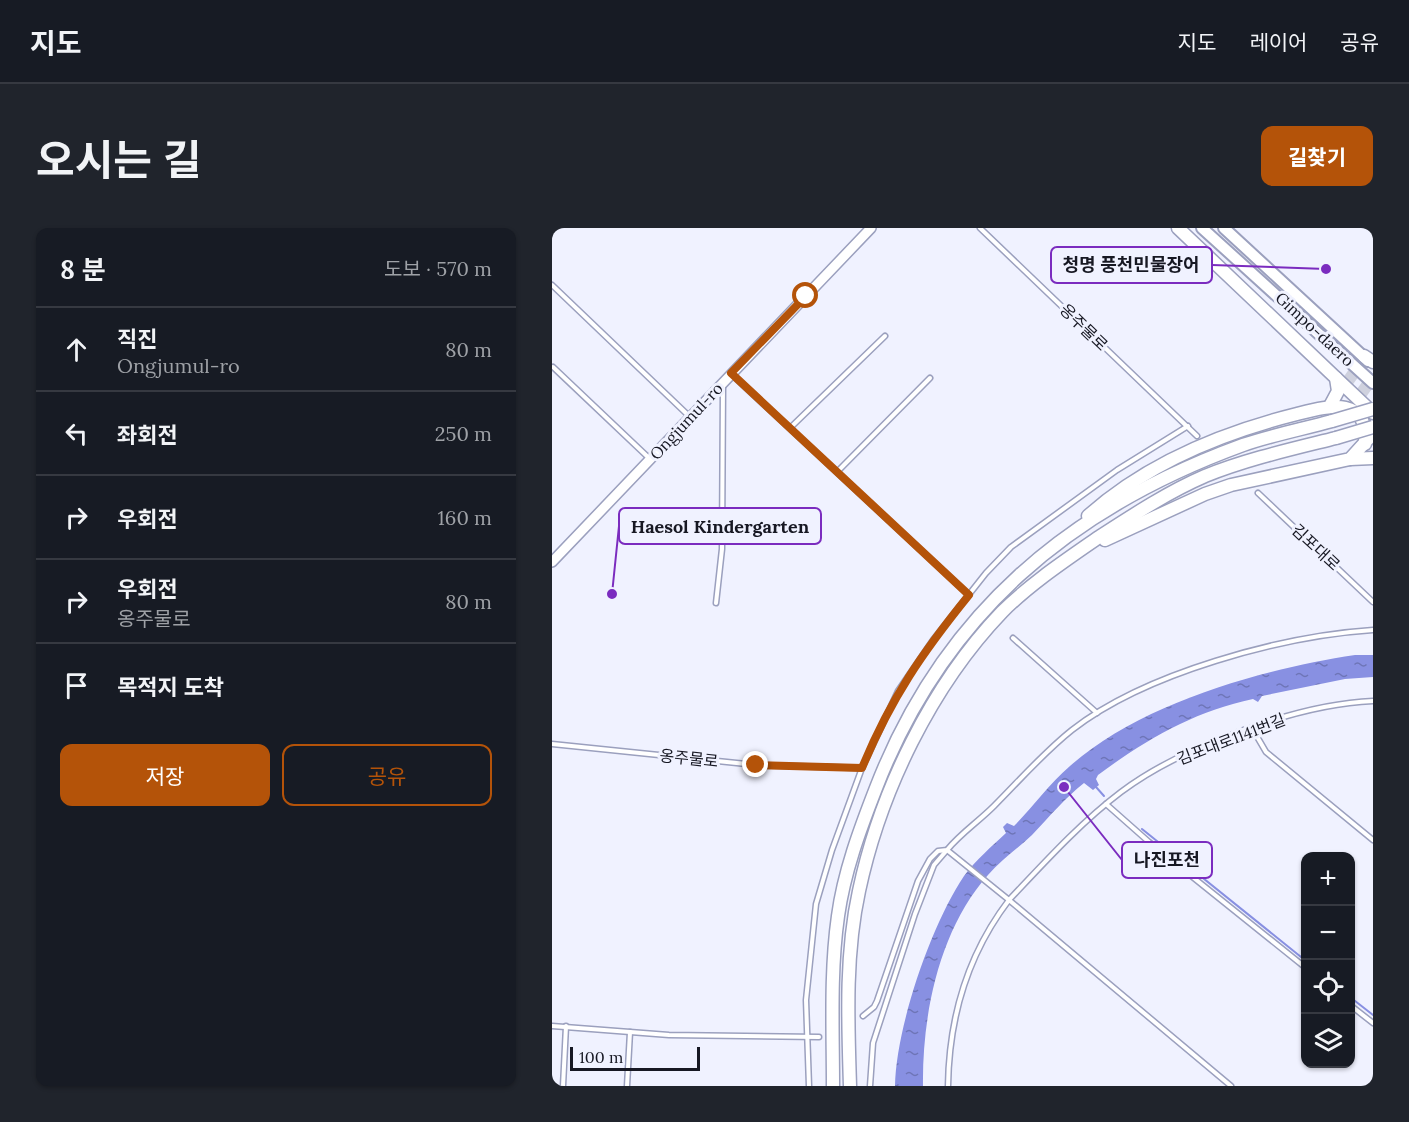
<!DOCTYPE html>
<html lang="ko">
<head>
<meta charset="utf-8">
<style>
  body { margin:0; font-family:Lora,"Noto Sans KR",serif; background:#20242c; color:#f1f3f6 }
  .controls { position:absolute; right:18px; bottom:18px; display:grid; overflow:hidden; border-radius:12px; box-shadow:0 2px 4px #0004 }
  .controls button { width:54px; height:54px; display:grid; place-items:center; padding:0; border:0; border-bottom:2px solid #363941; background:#171b24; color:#f1f3f6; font:30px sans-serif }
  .scale { position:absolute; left:18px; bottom:15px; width:130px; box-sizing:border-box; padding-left:6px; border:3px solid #171823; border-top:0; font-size:16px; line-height:21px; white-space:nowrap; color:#171823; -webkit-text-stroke:4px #f0f2ff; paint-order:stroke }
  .stop { position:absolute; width:18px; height:18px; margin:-14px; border:4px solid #b45309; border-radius:50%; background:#fff }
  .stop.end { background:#b45309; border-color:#fff; box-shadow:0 2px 6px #0008 }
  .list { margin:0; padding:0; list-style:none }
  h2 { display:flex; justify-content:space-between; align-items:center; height:78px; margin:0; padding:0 24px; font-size:26px }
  h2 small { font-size:20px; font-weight:400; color:#9ea1a6 }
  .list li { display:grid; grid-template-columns:39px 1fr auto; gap:18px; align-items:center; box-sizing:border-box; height:84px; padding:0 24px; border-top:2px solid #363941 }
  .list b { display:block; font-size:22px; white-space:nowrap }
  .list p { margin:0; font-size:20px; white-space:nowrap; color:#9ea1a6 }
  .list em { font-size:20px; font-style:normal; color:#9ea1a6 }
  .actions { display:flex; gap:12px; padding:18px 24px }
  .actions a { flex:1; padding:14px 0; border:2px solid #b45309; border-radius:12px; text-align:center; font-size:21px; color:#b45309 }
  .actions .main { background:#b45309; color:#fff }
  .icon { flex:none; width:33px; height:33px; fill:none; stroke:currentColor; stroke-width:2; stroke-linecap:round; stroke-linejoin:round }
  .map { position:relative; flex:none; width:821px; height:858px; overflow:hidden; border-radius:12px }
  header { display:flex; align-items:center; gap:36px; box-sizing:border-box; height:84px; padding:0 30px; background:#171b24; border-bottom:2px solid #363941 }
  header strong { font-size:28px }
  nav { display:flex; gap:33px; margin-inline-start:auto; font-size:21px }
  .intro { display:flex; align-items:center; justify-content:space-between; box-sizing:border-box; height:144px; padding:0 36px }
  h1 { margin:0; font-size:42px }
  .button { padding:15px 27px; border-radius:12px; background:#b45309; color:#fff; font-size:21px; font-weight:700 }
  main { display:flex; gap:36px; padding:0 36px }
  aside { flex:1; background:#171b24; border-radius:12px; box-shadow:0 2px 4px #0004 }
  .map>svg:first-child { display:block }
</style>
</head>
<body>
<header>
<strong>지도</strong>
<nav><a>지도</a><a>레이어</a><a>공유</a></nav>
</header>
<div class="intro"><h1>오시는 길</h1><a class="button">길찾기</a></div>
<main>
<aside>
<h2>8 분<small>도보 · 570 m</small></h2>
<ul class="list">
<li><svg class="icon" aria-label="ahead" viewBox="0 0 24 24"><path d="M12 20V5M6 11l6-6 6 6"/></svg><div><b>직진</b><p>Ongjumul-ro</p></div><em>80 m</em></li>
<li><svg class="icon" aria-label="left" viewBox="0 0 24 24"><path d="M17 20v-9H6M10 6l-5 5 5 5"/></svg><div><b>좌회전</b></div><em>250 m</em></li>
<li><svg class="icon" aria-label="right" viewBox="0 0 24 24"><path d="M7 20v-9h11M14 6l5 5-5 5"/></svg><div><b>우회전</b></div><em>160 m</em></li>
<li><svg class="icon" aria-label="right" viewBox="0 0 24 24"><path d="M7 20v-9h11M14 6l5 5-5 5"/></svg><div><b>우회전</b><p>옹주물로</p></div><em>80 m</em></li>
<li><svg class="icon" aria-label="arrive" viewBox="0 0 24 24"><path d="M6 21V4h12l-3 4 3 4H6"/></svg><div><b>목적지 도착</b></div></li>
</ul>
<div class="actions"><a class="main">저장</a><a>공유</a></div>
</aside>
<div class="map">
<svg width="821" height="858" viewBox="0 0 821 858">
  <defs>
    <pattern id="water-ripples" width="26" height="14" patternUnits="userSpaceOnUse" patternTransform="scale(1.5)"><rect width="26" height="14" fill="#8890e2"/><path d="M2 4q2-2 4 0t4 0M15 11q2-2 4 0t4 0" fill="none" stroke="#6e75b7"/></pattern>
  </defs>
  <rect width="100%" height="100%" fill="#f0f2ff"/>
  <path fill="url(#water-ripples)" d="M 803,427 L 821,427 L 821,449 L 793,451 L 710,468 L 706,474 L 701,471 C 643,483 593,512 546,547 L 544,551 L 547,557 L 541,562 L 532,555 C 513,570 497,589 480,607 C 465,621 449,632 436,647 C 387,702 370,787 371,858 L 343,858 C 344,799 379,697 412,648 C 424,632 440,618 454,605 L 451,599 L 455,595 L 462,598 C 481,579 497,556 518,538 C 589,475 710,441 803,427 Z"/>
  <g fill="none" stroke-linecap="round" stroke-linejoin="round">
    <g stroke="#8890e2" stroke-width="2">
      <path d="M 544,559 L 552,568"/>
      <path d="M 590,601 L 754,733"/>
      <path d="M 798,769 L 821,787"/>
    </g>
    <path stroke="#cfd1de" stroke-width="12" stroke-dasharray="12 6" stroke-linecap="butt" d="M 793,147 L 821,167"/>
    <defs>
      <g id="service">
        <path d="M 428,0 L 645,208"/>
        <path d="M 0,57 L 137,188"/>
        <path d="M 1,139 L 98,231"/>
        <path d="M 179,146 L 417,367"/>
        <path d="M 238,200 L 333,108"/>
        <path d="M 285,244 L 378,150"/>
        <path d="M 706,265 L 821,374"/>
        <path d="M 164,375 L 170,321 L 171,157"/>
        <path d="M 461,410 L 545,485"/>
        <path d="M 700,500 L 714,524 L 821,612"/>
        <path d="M 0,516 L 204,537 L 310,540"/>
        <path d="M 554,576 L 597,614 L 754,740"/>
        <path d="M 798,777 L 821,795"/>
        <path d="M 311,788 L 322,779 L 325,773 L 366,653 L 378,631 L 386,623 L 395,622 C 409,605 426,594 442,578 C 468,552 491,525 520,502 C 593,445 730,408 821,402"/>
        <path d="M 0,798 L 117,807 L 267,809"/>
        <path d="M 11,858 L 14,798"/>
        <path d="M 75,858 L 78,804"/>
        <path d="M 257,858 L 254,772 L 264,676 L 280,622 L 310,540 L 346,463 L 381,412 L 434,345 L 459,319 L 565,242 L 636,198"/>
        <path d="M 318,858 L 321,815 L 363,686 L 382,637 L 395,622 L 457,672 C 492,635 528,595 569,564 C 629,519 746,476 821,473"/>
        <path d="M 396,858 C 397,790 415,727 457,672 L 679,858"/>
      </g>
      <path id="tertiary" d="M 0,334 L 319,0"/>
      <g id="secondary">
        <path d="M 650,0 L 821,155"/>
        <path d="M 672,0 L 816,133"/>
      </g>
      <g id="trunk">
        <path d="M 626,0 L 784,150 L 786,163 L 778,178"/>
        <path d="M 812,128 L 821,134"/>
        <path d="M 784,150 L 821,185"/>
        <path d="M 798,231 L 821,230"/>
        <path d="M 536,288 C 595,235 669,205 745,186 C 777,178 817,167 813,216"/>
        <path d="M 553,312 L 653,266 L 679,257 L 798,231 L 818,209"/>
        <path d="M 281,858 C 281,802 278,744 286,688 C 292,644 308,601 324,560 C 391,386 518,280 691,217 C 720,207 751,201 780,193"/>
        <path d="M 298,858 C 296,794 293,727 307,663 C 328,564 379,458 450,384 C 479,355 514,332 547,309 C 581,287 616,264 653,248 C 695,231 740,221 784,210"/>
      </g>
    </defs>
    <use href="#service" stroke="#9ba0be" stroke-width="7"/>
    <use href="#tertiary" stroke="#9ba0be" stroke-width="12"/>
    <use href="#secondary" stroke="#9ba0be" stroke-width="14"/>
    <use href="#trunk" stroke="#9ba0be" stroke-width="15"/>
    <use href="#service" stroke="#fff" stroke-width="4"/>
    <use href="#tertiary" stroke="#fff" stroke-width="9"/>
    <use href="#secondary" stroke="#fff" stroke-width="10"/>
    <use href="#trunk" stroke="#fff" stroke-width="12"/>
    <defs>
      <g id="trunk-bridge">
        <path d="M 780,193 L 821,181"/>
        <path d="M 784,210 L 821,199"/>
      </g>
    </defs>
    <use href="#trunk-bridge" stroke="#9ba0be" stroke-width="15" stroke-linecap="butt"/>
    <use href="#trunk-bridge" stroke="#fff" stroke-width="12"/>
  </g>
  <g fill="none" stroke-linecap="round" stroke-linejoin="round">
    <path stroke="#b45309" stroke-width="8" d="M 204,537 L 310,540 C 339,470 370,425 417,367 L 179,145 L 254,68"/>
  </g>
  <g text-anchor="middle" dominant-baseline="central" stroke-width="6" stroke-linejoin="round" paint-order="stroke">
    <g font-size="16" fill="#171823" stroke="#f0f2ff">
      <text transform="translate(532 99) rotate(44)">옹주물로</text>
      <text transform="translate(763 101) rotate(43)">Gimpo-daero</text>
      <text transform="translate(134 193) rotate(-47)">Ongjumul-ro</text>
      <text transform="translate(764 319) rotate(43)">김포대로</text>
      <text transform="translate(679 511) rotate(-21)">김포대로1141번길</text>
      <text transform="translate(137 530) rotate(6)">옹주물로</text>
    </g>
  </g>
  <path fill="none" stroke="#7b2cbf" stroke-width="2" d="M774 41L660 37M60 366L67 298M512 559L570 632"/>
  <g fill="#7b2cbf" stroke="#f0f2ff" stroke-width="2">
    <circle cx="774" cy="41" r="6"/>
    <circle cx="60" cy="366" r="6"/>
    <circle cx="512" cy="559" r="6"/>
  </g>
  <g fill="#f0f2ff" stroke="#7b2cbf" stroke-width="2">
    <rect x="499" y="19" width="161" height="36" rx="6"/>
    <rect x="67" y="280" width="202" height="36" rx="6"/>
    <rect x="570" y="614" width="90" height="36" rx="6"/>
  </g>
  <g font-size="18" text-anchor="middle" font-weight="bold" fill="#171823">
    <text x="579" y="43">청명 풍천민물장어</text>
    <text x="168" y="305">Haesol Kindergarten</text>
    <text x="615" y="638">나진포천</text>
  </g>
</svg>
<div class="controls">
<button>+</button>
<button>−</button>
<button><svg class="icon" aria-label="locate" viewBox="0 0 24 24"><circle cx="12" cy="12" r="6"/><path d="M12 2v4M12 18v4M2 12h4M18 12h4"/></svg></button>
<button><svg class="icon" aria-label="layers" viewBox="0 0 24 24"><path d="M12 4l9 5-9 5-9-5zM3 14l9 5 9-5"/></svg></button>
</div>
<div class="scale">100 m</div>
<div class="stop" style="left:254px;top:68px"></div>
<div class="stop end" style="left:204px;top:537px"></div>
</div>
</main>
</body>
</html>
